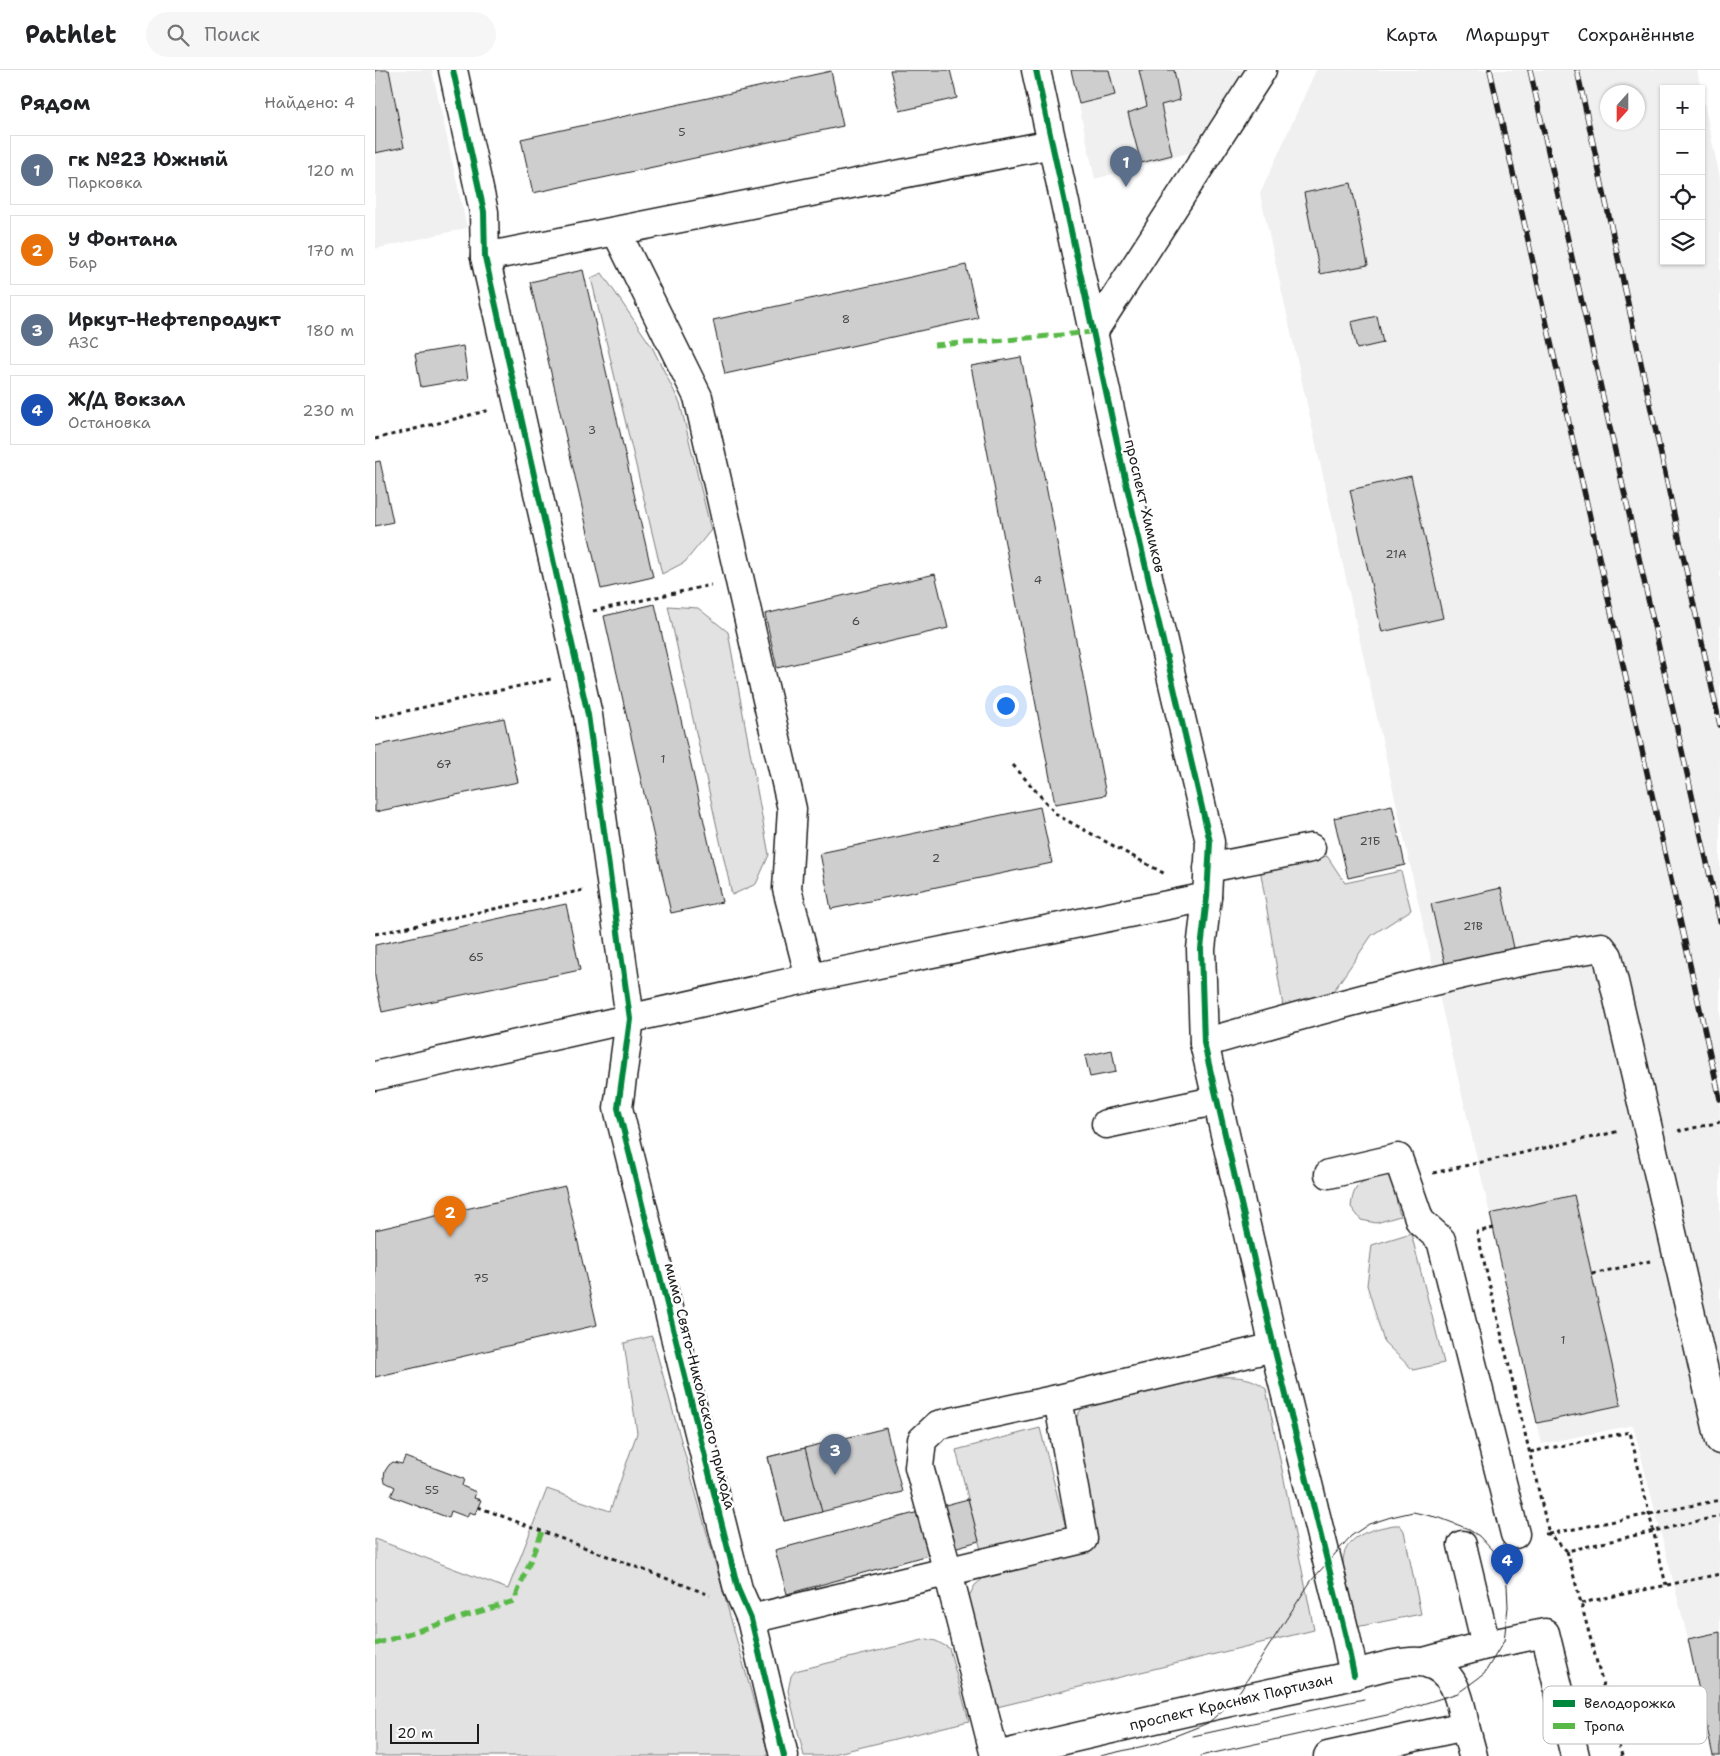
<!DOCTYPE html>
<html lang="ru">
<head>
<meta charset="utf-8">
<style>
  body { margin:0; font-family:"Shantell Sans",sans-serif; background:#f6f6f6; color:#202124 }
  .controls { position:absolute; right:15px; top:15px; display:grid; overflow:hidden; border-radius:0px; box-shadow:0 1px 4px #0004 }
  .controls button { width:45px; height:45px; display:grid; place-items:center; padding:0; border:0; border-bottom:1px solid #e0e0e0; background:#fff; color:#202124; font:25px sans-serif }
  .compass { position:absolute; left:1225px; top:15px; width:45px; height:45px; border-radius:50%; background:#fff; box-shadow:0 1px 4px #0004; rotate:201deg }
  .scale { position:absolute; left:15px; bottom:12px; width:89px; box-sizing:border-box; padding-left:5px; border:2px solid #1c1c1c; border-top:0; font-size:14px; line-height:18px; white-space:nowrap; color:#1c1c1c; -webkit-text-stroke:4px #fff; paint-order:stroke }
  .you { position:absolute; left:630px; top:635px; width:18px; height:18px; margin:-12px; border:4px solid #fff; border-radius:50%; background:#1a73e8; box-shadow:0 0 0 8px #1a73e833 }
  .badge { display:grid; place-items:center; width:32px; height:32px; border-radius:50%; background:#d1495b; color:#fff; font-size:16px; font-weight:700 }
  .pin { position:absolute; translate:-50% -41px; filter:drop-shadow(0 1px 2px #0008) }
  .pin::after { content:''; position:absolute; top:26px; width:18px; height:15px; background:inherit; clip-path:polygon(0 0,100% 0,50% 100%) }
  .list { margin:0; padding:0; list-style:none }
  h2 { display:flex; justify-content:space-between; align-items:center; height:65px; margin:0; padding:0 20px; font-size:21px }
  h2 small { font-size:16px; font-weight:400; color:#757577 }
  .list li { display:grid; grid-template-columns:32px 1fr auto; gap:15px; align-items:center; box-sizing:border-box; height:70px; margin:0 10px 10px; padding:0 10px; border:1px solid #e0e0e0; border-radius:0px }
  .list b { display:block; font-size:19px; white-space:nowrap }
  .list p { margin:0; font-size:16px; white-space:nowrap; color:#757577 }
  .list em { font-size:16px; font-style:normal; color:#757577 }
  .icon { flex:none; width:28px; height:28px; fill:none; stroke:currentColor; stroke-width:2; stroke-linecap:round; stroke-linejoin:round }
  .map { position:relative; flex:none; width:1345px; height:1686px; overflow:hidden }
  header { display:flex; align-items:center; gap:30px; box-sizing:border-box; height:70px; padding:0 25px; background:#fff; border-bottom:1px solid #e0e0e0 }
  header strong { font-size:24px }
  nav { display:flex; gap:28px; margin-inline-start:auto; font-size:18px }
  .search { width:350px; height:45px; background:#f6f6f6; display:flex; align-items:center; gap:12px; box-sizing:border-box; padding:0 18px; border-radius:28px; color:#757577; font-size:19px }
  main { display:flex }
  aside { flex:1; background:#fff }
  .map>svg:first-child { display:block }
</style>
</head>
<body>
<header>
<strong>Pathlet</strong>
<div class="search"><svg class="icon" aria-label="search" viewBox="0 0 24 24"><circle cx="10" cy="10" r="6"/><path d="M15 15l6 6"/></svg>Поиск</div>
<nav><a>Карта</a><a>Маршрут</a><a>Сохранённые</a></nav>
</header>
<main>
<aside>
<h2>Рядом<small>Найдено: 4</small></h2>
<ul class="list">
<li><span class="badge" style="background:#5c6f8a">1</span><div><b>гк №23 Южный</b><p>Парковка</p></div><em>120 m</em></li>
<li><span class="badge" style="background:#e8710a">2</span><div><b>У Фонтана</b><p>Бар</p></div><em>170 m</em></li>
<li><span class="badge" style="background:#5c6f8a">3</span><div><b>Иркут-Нефтепродукт</b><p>АЗС</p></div><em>180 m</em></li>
<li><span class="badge" style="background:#1a4fb4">4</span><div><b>Ж/Д Вокзал</b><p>Остановка</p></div><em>230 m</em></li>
</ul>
</aside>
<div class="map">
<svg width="1345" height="1686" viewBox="0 0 1345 1686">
  <rect width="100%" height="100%" fill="#fff"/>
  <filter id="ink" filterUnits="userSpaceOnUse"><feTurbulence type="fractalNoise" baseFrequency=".02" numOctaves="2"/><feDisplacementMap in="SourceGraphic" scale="10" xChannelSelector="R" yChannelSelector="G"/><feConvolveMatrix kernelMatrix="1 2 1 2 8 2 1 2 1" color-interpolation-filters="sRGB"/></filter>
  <g filter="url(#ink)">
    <g fill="#f0f0f0" fill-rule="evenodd">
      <path d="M 0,0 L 57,0 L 92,158 L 0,179 Z"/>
      <path d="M 696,0 L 873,0 L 817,82 L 720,109 Z"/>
      <path d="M 941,0 L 1322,0 L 1326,19 L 1289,19 L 1289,191 L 1326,191 L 1326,19 L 1345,108 L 1345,1686 L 1338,1686 L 1313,1569 L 1258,1355 L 1167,1374 L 1115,1144 L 1075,974 L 885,124 ZM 1232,22 L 1262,22 L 1262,52 L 1232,52 Z"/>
    </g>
    <g fill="#e2e2e2" stroke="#7f7f7f">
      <path d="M 227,203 L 277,277 L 305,333 L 336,460 L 310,492 L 287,504 L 216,208 Z"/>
      <path d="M 293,536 L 323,538 L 353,562 L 394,785 L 381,814 L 357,825 Z"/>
      <path d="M 952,786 L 970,813 L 1026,801 L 1036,840 L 997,865 L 953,929 L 908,936 L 885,798 Z"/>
      <path d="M 1015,1104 L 1025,1146 L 1001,1153 L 986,1150 L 976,1137 C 979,1108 990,1111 1015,1104 Z"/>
      <path d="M 1036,1163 L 1069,1293 L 1038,1300 L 1009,1272 L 992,1215 L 997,1175 Z"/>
      <path d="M 277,1266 L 394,1686 L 0,1686 L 0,1469 L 133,1519 L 172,1419 L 235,1441 L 262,1363 L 249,1273 Z"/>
      <path d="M 834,1307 C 854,1307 876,1304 891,1319 L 939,1560 L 618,1638 L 593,1528 L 600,1515 L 611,1506 L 698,1482 L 698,1354 L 705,1341 L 713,1332 Z"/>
      <path d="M 665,1358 L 691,1459 L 606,1480 L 581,1380 Z"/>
      <path d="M 1019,1455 L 1025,1455 L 1029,1461 L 1046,1544 L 981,1557 L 968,1494 C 967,1466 996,1459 1019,1455 Z"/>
      <path d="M 552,1569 L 561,1571 L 574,1578 L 594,1651 L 450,1686 L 429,1686 L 413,1621 L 416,1606 L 420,1601 Z"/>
    </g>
    <g fill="#cecece" stroke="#1c1c1c">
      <path d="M 0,0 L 14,0 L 29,77 L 0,83 Z"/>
      <path d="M 515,0 L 575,0 L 582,28 L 525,41 Z"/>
      <path d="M 696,0 L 734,0 L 740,25 L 704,34 Z"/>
      <path d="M 764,0 L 799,0 L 805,30 L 786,35 L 797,85 L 766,93 L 753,43 L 772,36 Z"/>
      <path d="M 456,1 L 468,56 L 158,123 L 146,69 Z"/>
      <path d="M 976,113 L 993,195 L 945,204 L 929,123 Z"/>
      <path d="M 591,195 L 603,248 L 350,304 L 338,250 Z"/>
      <path d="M 208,200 L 278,507 L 226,519 L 155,212 Z"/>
      <path d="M 1002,246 L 1008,273 L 982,279 L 976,252 Z"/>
      <path d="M 88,276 L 93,309 L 46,317 L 40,284 Z"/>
      <path d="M 646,287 L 731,725 L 680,734 L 596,296 Z"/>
      <path d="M 5,391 L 18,452 L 0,456 L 0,392 Z"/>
      <path d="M 1036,406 L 1068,548 L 1007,562 L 975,420 Z"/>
      <path d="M 560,504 L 573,558 L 402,598 L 390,544 Z"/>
      <path d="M 280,534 L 347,832 L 296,843 L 229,546 Z"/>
      <path d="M 129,648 L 143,712 L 0,742 L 0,676 Z"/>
      <path d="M 1017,735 L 1030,795 L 973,808 L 959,748 Z"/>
      <path d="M 665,737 L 677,793 L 456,839 L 445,783 Z"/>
      <path d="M 1126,818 L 1139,878 L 1070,894 L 1056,834 Z"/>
      <path d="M 191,834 L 205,900 L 7,942 L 0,907 L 0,875 Z"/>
      <path d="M 737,980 L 741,1002 L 715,1007 L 710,986 Z"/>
      <path d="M 190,1116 L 222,1255 L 0,1307 L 0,1160 Z"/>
      <path d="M 1199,1125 L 1246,1335 L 1162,1353 L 1115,1144 Z"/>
      <path d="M 511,1358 L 527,1422 L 409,1451 L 393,1387 Z"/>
      <path d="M 430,1378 L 447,1442 L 409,1451 L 393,1387 Z"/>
      <path d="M 30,1387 L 89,1409 L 87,1416 L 101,1422 L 99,1428 L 106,1430 L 100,1444 L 94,1442 L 92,1447 L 76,1441 L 74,1448 L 16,1426 L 20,1417 L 10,1412 L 9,1407 L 10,1401 L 14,1395 L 18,1392 L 27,1394 Z"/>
      <path d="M 593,1429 L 604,1471 L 412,1524 L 400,1480 Z"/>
      <path d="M 1345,1562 L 1345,1686 L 1338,1686 L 1313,1569 Z"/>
    </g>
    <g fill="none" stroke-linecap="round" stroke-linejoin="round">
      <defs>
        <g id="minor">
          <path d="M 78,0 L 109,142 L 110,187 L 213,645 L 255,949 L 243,1038 L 363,1519 L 376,1549 L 409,1686"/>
          <path d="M 661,0 L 749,404 L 835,772 L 832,827 L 826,879 L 829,973 L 899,1277 L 971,1567 L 979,1605"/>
          <path d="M 241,161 L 323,327 L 417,739 L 412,819 L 435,908"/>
          <path d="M 110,187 L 677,74"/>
          <path d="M 718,262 L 887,0"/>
          <path d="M 833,798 L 936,778"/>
          <path d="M 829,973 C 960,935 1091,899 1226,877 L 1233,886 L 1345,1370"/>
          <path d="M 0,1006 L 435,908 L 832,827"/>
          <path d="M 731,1054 L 844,1030"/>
          <path d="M 954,1104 L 1023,1088 L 1045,1151 L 1066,1170 L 1140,1464"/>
          <path d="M 1087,1475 L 1111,1575"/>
          <path d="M 376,1549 L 708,1469 L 683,1329"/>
          <path d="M 1049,1592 L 1111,1575 L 1170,1563 L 1200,1686"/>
          <path d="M 1090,1656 L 1098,1686"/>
          <path d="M 620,1686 L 573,1502 L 544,1397 L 547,1370 L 563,1355 L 683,1329 L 899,1277"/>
        </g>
        <path id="major" d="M 621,1686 C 736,1659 850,1632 966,1608 C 987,1603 1031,1587 1051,1593 C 1081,1601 1085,1630 1090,1656 L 953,1686"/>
      </defs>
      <use href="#minor" stroke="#1c1c1c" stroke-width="31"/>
      <use href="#major" stroke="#1c1c1c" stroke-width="31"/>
      <g stroke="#1c1c1c" stroke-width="3" stroke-dasharray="4 4" stroke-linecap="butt">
        <path d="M 0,369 L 115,340"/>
        <path d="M 218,541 L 336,515"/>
        <path d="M 0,648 L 176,609"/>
        <path d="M 638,695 L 682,745 L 792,805"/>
        <path d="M 0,864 L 209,820"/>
        <path d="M 1304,1059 L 1305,1061 L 1345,1052"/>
        <path d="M 1058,1103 L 1245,1061"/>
        <path d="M 1119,1158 L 1102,1162 L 1174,1464 L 1169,1464"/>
        <path d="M 1217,1204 L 1275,1191"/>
        <path d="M 1155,1382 L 1255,1362 L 1291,1515"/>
        <path d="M 103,1437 L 335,1525"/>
        <path d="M 1192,1481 L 1174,1464 L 1345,1430"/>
        <path d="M 1206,1533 L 1345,1504"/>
        <path d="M 1247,1686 L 1192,1481 L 1345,1446"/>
      </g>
      <use href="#minor" stroke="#fff" stroke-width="28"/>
      <use href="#major" stroke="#fff" stroke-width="28"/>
      <g stroke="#1c1c1c" stroke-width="1">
        <path d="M 818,1666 L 989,1629"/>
        <path d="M 725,1686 L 782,1673 L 833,1653 L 859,1630 L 936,1511 L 976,1466 L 994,1454 L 1016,1447 L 1038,1442 L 1065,1448 L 1091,1458 L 1104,1466 L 1118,1481 L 1126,1496 L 1132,1515 L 1133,1537 L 1129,1571 L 1109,1604 L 1083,1623 L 1012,1645 L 825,1686"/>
      </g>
      <defs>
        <g id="rail">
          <path d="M 1115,0 L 1345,1029"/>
          <path d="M 1155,0 L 1345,851"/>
          <path d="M 1202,0 L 1345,655"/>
        </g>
      </defs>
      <use href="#rail" stroke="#1c1c1c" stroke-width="5.5"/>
      <use href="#rail" stroke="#fff" stroke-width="4" stroke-dasharray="11" stroke-linecap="butt"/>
      <g stroke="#58b947" stroke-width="5" stroke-dasharray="10 5" stroke-linecap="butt">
        <path d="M 559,275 L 620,271 L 718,262"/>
        <path d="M 0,1574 L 139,1531 L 167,1462"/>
      </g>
      <defs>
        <g id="cycleway">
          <path d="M 78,0 L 109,142 L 110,187 L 213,645 L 255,949 L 243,1038 L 363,1519 L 376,1549 L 409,1686"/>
          <path d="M 661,0 L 749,404 L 835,772 L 832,827 L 826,879 L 829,973 L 899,1277 L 971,1567 L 979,1605"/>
        </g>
      </defs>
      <use href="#cycleway" stroke="#fff" stroke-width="9"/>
      <use href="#cycleway" stroke="#00873e" stroke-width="6"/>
    </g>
  </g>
  <g text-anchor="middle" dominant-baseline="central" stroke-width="5" stroke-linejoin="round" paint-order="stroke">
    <g font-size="12" fill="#484848">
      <text x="307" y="62">5</text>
      <text x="471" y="249">8</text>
      <text x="217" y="360">3</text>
      <text x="1021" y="484">21А</text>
      <text x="663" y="510">4</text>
      <text x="481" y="551">6</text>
      <text x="288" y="689">1</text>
      <text x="69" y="694">67</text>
      <text x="995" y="771">21Б</text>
      <text x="561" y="788">2</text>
      <text x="1098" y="856">21В</text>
      <text x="101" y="887">65</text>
      <text x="106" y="1208">75</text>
      <text x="1188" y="1270">1</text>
      <text x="57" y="1420">55</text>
    </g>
    <g font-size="15" fill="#1c1c1c" stroke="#fff">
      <text transform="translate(770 436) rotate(77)">проспект Химиков</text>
      <text transform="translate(325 1316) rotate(76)">мимо Свято-Никольского прихода</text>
      <text transform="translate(856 1632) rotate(-13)">проспект Красных Партизан</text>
    </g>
  </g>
  <rect x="1168" y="1616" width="164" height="58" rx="8" fill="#fff" stroke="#bbb" stroke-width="1"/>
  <rect x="1178" y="1630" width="22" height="7" fill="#00873e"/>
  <rect x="1178" y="1653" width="22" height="6" fill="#58b947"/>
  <g font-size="14" fill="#1c1c1c">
    <text x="1209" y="1638">Велодорожка</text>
    <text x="1209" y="1661">Тропа</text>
  </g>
</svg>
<div class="controls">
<button>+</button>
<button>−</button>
<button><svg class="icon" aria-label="locate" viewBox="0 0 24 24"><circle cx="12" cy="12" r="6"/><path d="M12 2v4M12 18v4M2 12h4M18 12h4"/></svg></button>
<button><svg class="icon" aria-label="layers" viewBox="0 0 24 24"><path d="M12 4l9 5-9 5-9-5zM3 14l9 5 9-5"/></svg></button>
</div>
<svg class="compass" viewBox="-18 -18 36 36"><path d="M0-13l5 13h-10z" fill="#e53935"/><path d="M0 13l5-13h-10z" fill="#757577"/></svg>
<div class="scale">20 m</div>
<div class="you"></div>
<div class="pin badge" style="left:751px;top:117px;background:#5c6f8a">1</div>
<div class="pin badge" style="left:75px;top:1167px;background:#e8710a">2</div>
<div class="pin badge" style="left:460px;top:1405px;background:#5c6f8a">3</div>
<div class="pin badge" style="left:1132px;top:1515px;background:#1a4fb4">4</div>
</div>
</main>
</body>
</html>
